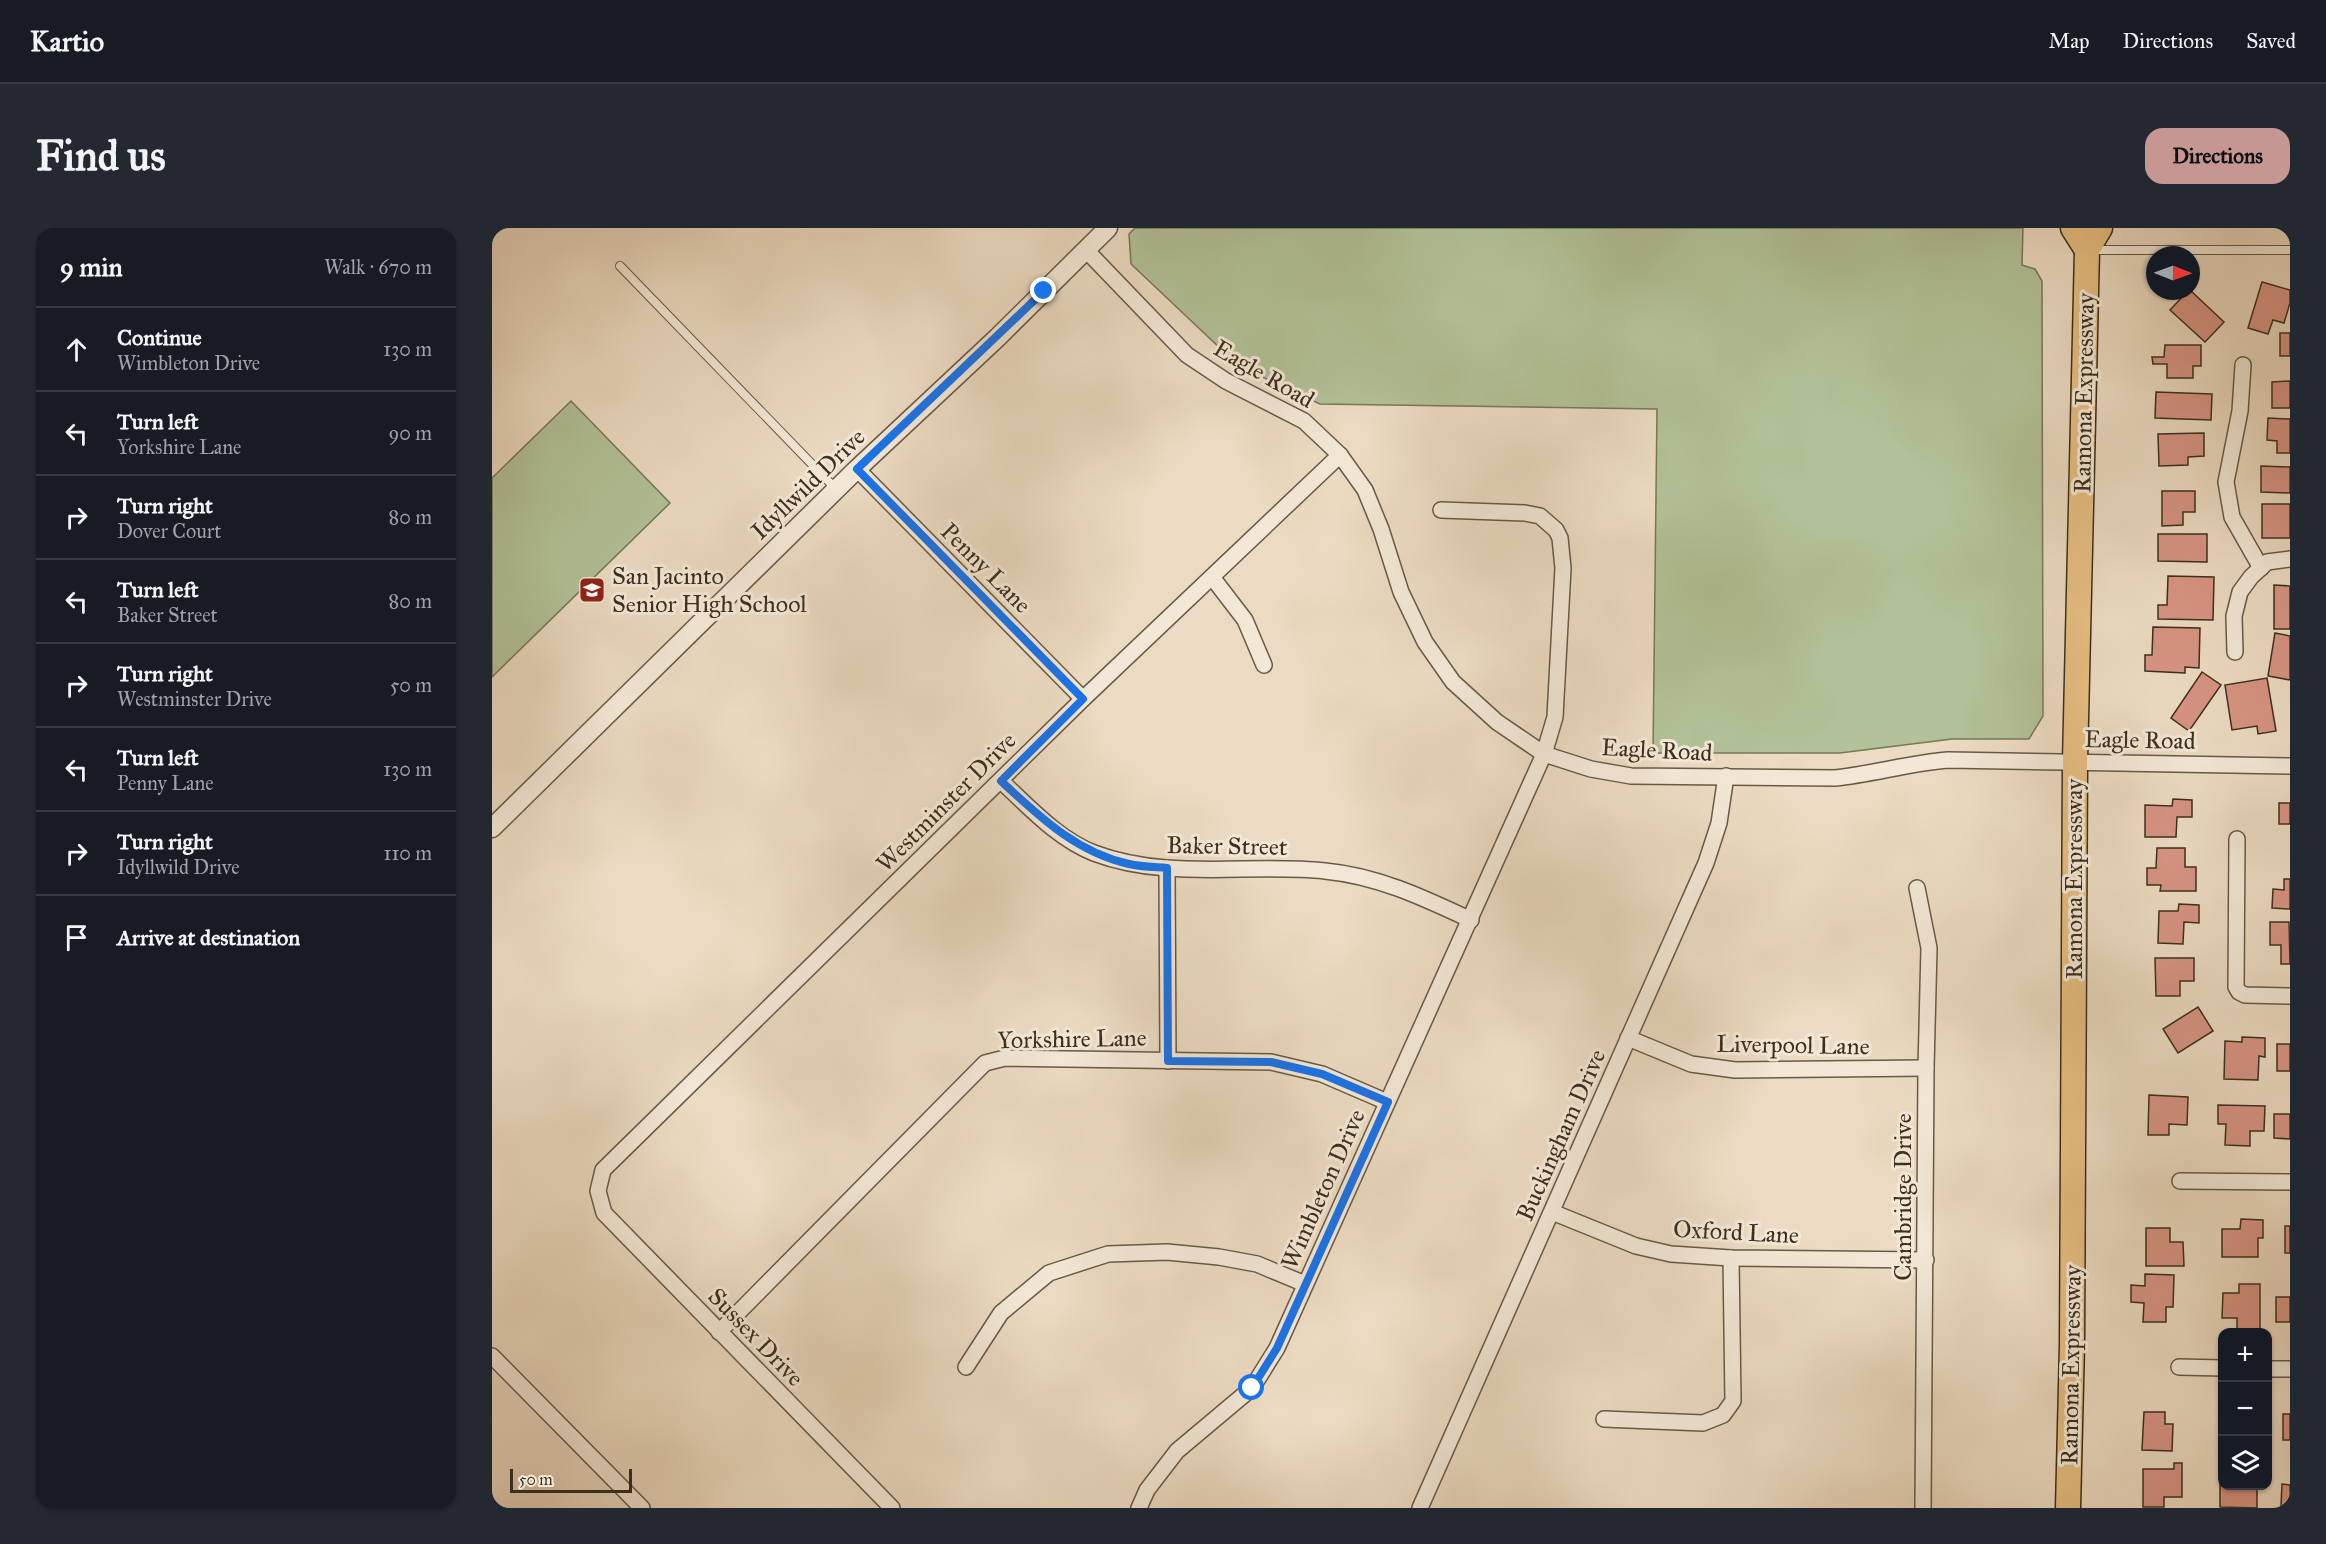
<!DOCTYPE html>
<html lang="en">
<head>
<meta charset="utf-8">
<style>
  body { margin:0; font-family:"IM FELL Great Primer",serif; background:#242831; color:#f1f3f6 }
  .controls { position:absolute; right:18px; bottom:18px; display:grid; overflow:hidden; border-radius:12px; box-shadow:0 2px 4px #0004 }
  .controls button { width:54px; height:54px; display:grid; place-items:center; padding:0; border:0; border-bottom:2px solid #363941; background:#171b24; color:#f1f3f6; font:30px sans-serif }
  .compass { position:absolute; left:1654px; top:18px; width:54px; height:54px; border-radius:50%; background:#171b24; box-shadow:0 2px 4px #0004; rotate:91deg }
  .scale { position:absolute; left:18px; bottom:15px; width:122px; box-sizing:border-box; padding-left:6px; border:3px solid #3c2f1d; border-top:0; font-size:16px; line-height:21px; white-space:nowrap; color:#3c2f1d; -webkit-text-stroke:4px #f3e8d7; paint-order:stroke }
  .stop { position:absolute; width:18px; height:18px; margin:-14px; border:4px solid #1a73e8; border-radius:50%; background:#fff }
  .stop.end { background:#1a73e8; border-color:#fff; box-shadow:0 2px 6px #0008 }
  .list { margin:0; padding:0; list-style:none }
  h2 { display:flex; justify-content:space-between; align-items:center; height:78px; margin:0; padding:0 24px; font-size:26px }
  h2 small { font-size:20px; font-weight:400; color:#9ea1a6 }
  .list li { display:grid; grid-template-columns:39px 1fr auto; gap:18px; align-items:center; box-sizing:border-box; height:84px; padding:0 24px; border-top:2px solid #363941 }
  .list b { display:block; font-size:22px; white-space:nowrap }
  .list p { margin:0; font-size:20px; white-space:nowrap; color:#9ea1a6 }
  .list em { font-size:20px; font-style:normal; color:#9ea1a6 }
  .icon { flex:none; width:33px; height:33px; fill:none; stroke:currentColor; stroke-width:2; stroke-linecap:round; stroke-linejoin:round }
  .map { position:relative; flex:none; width:1798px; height:1280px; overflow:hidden; border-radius:18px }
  header { display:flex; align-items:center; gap:36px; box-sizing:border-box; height:84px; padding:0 30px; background:#171b24; border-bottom:2px solid #363941 }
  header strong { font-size:28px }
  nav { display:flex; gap:33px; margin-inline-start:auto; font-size:21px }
  .intro { display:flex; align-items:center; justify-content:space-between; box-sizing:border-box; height:144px; padding:0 36px }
  h1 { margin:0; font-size:42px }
  .button { padding:15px 27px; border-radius:18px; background:#c59692; color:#111; font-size:21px; font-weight:700 }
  main { display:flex; gap:36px; padding:0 36px }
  aside { flex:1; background:#171b24; border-radius:18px; box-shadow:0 2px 4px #0004 }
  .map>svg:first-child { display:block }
</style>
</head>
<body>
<header>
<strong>Kartio</strong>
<nav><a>Map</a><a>Directions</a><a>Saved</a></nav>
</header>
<div class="intro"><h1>Find us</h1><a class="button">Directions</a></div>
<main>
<aside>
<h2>9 min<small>Walk · 670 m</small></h2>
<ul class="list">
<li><svg class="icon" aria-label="ahead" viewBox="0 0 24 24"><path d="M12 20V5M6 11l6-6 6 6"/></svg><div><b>Continue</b><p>Wimbleton Drive</p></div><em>130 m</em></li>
<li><svg class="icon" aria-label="left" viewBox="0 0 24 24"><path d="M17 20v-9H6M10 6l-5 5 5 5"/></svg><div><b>Turn left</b><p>Yorkshire Lane</p></div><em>90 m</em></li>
<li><svg class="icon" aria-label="right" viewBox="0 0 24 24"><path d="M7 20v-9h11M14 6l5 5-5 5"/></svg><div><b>Turn right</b><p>Dover Court</p></div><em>80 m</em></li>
<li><svg class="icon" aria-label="left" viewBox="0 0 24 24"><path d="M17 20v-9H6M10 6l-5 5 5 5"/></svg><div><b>Turn left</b><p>Baker Street</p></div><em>80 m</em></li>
<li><svg class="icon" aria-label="right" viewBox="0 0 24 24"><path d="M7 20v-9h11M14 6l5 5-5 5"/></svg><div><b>Turn right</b><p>Westminster Drive</p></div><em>50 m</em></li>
<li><svg class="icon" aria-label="left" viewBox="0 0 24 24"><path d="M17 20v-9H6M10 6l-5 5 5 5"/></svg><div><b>Turn left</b><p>Penny Lane</p></div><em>130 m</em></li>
<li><svg class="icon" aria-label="right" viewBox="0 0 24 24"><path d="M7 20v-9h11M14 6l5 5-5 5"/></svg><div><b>Turn right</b><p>Idyllwild Drive</p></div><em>110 m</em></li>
<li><svg class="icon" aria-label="arrive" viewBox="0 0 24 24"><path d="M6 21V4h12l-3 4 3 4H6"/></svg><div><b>Arrive at destination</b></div></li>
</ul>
</aside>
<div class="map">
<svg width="1798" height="1280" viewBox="0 0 1798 1280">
  <rect width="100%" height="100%" fill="#ecdbc2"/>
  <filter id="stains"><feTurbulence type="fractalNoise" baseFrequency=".00333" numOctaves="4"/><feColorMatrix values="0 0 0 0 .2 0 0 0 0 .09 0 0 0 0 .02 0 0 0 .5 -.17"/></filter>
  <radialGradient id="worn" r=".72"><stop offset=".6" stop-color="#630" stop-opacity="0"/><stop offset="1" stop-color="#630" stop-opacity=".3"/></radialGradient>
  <g fill="#b2c198" stroke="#77785a" stroke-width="1.5">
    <path d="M 643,0 L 1531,0 L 1530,37 L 1543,41 L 1550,53 L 1551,488 L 1537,511 L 1460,511 L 1348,525 L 1161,525 L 1165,181 L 828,176 L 747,138 L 639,36 L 637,6 Z"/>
    <path d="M 79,173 L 178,275 L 0,449 L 0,250 Z"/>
  </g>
  <g fill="#d79483" stroke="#3c2f1d" stroke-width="1.5">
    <path d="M 1770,54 L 1798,62 L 1798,75 L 1792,95 L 1781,92 L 1776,106 L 1756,100 Z"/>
    <path d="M 1696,63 L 1699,63 L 1732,94 L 1713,114 L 1678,82 Z"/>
    <rect x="1788" y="105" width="10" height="23"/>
    <path d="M 1673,117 L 1709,117 L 1709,138 L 1701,138 L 1701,150 L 1675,150 L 1675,136 L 1661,136 L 1660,129 L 1672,129 Z"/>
    <path d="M 1798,153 L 1798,180 L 1780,180 L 1780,154 Z"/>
    <path d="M 1664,164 L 1720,166 L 1719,192 L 1663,190 Z"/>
    <path d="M 1776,190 L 1798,191 L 1798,225 L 1785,225 L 1785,213 L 1775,212 Z"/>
    <path d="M 1712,205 L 1712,228 L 1696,229 L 1696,237 L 1667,238 L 1666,206 Z"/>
    <path d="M 1769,238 L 1798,239 L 1798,265 L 1769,264 Z"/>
    <path d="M 1670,263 L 1703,263 L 1703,284 L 1691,284 L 1691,297 L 1670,298 Z"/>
    <rect x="1770" y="276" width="28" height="34"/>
    <path d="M 1666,306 L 1715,306 L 1715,334 L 1666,333 Z"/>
    <path d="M 1676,348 L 1722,349 L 1721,392 L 1666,391 L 1666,377 L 1675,377 Z"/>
    <path d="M 1782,357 L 1798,358 L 1798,401 L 1782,401 Z"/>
    <path d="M 1661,399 L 1708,400 L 1707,440 L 1693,439 L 1693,445 L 1653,443 L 1653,427 L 1660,427 Z"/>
    <path d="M 1783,405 L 1798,408 L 1798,452 L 1776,448 Z"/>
    <path d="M 1710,444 L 1729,457 L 1697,503 L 1679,490 Z"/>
    <path d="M 1775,450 L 1784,503 L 1766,506 L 1765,498 L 1740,502 L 1733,457 Z"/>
    <path d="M 1681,571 L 1700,572 L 1700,589 L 1685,589 L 1684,609 L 1653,609 L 1653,577 L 1680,578 Z"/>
    <rect x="1787" y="575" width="11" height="21"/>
    <path d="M 1665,620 L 1693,620 L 1693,639 L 1704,639 L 1704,663 L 1668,663 L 1669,657 L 1655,657 L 1655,640 L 1664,640 Z"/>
    <path d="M 1792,651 L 1798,651 L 1798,681 L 1780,680 L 1781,661 L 1792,662 Z"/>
    <path d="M 1687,676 L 1707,677 L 1707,695 L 1692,694 L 1691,716 L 1666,715 L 1667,683 L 1686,683 Z"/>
    <path d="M 1778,694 L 1797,694 L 1798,736 L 1789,736 L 1789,717 L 1778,717 Z"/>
    <path d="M 1663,730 L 1702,730 L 1702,753 L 1688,753 L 1688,768 L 1664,768 Z"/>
    <path d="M 1706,779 L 1721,803 L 1686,825 L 1671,801 Z"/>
    <path d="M 1750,809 L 1773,810 L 1773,829 L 1767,828 L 1766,852 L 1732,851 L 1733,813 L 1750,814 Z"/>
    <rect x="1785" y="816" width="13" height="27"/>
    <path d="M 1657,867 L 1696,869 L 1695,897 L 1677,896 L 1677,907 L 1656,907 Z"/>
    <path d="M 1726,877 L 1773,878 L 1772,903 L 1758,903 L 1758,918 L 1733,917 L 1734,896 L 1726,896 Z"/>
    <path d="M 1782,886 L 1798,886 L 1798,911 L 1782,910 Z"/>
    <path d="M 1749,991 L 1771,992 L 1771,1010 L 1766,1010 L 1766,1029 L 1730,1029 L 1730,1001 L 1748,1001 Z"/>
    <rect x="1793" y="998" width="5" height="27"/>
    <path d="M 1654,1000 L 1678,1000 L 1678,1014 L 1691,1014 L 1692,1038 L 1654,1038 Z"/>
    <path d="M 1653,1046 L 1682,1047 L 1681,1079 L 1674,1079 L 1674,1094 L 1651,1094 L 1652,1075 L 1639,1074 L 1639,1057 L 1653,1058 Z"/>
    <path d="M 1747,1056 L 1768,1056 L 1768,1104 L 1745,1104 L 1745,1090 L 1730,1090 L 1731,1065 L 1747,1065 Z"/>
    <rect x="1784" y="1069" width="14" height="25"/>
    <path d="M 1652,1184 L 1673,1184 L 1673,1196 L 1681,1196 L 1680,1223 L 1650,1222 Z"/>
    <rect x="1791" y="1186" width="7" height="26"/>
    <path d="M 1682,1235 L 1690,1235 L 1690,1269 L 1672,1269 L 1672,1279 L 1651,1279 L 1651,1241 L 1682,1241 Z"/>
    <path d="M 1728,1254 L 1730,1254 L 1730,1258 L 1765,1258 L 1765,1280 L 1728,1279 Z"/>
    <path d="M 1790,1256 L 1798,1257 L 1798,1278 L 1789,1277 Z"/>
  </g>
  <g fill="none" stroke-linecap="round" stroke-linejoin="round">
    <defs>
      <g id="service">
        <path d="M 1600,22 L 1798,22"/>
        <path d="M 128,38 L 344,261"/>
      </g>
      <g id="minor">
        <path d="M 594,22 L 695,127 L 734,153 L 812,193 L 848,227 L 873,262 L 889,301 L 909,364 L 933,414 L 961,454 L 1005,494 L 1052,526 L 1099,541 L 1139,548 L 1343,550 C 1381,546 1418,535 1456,532 L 1798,538"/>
        <path d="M 1751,137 L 1748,183 L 1734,254 L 1740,289 L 1769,340"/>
        <path d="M 365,241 L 591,471"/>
        <path d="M 720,349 L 753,392 L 772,437"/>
        <path d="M 1743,424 L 1742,388 L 1748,364 L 1759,349 L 1775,334 L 1798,331"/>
        <path d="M 509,553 C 537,579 566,611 602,625 C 676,653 756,635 833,643 C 886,648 932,670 979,692"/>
        <path d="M 1745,611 L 1744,759 L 1747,764 L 1753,767 L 1798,768"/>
        <path d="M 675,640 L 676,833"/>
        <path d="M 1425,660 L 1437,720 L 1434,840 L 1431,1280"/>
        <path d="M 1136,810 L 1199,836 L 1243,842 L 1434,840"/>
        <path d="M 1688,953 L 1798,954"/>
        <path d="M 1060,984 L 1144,1018 L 1179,1026 L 1239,1030 L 1434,1032"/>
        <path d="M 227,1104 L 493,835 L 513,830 L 779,834 L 830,846 L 895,874"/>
        <path d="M 0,1128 L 150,1280"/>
        <path d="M 474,1139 L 509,1085 L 557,1045 L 616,1026 L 675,1024 L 727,1029 L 765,1036 L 813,1056"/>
        <path d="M 1687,1139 L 1730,1140"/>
        <path d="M 1776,1141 L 1798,1141"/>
        <path d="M 1112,1191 L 1211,1195 L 1231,1187 L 1241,1173 L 1239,1030"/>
        <path d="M 400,1280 L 112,985 L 106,963 L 111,942 L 591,471 L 848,227"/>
        <path d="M 647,1280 L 655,1262 L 685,1223 L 760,1160 L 785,1120 L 1052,526 L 1063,489 L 1071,340 L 1068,310 L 1064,302 L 1048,288 L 1033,285 L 949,282"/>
        <path d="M 928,1280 L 1214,635 L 1227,595 L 1234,548"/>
      </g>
      <path id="tertiary" d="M 0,600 L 365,241 L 505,110 L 616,0"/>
      <g id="primary">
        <path d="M 1581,0 L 1595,22"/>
        <path d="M 1576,1280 L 1580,1117 L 1583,534 L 1595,22 L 1608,0"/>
      </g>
    </defs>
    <use href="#service" stroke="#685a46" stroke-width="10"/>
    <use href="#minor" stroke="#685a46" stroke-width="18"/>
    <use href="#tertiary" stroke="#685a46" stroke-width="21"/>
    <use href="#primary" stroke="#3c2f1d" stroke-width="27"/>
    <use href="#service" stroke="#f3e8d7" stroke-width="8"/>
    <use href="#minor" stroke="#f3e8d7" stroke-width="15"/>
    <use href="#tertiary" stroke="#f3e8d7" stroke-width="18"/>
    <use href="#primary" stroke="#e6be81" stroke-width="24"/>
  </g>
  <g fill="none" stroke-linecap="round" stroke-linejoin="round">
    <path stroke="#1a73e8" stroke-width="8" d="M 552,63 L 365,241 L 591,471 L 509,553 C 548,589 584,624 637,636 C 649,639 663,639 675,640 L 676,833 L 779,834 L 830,846 L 896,874 L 785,1120 L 760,1160"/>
  </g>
  <defs>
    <symbol id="school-square" viewBox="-11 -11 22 22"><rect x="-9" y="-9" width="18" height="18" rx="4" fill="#8f2418" stroke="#f3e8d7"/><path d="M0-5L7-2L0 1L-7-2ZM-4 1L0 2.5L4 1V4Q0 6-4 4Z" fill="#fff"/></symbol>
  </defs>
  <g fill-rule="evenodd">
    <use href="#school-square" x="85" y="347" width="30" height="30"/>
  </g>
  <g text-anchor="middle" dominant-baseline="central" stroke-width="6" stroke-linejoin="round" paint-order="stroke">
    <g font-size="24" fill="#3c2f1d" stroke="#f3e8d7">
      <text transform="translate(772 146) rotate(30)">Eagle Road</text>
      <text transform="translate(1592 165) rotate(-89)">Ramona Expressway</text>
      <text transform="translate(316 256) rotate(-44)">Idyllwild Drive</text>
      <text transform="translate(494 340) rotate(45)">Penny Lane</text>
      <text transform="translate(1648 512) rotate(1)">Eagle Road</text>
      <text transform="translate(1165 522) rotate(3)">Eagle Road</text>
      <text transform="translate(454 574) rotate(-45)">Westminster Drive</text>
      <text transform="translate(735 618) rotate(1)">Baker Street</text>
      <text transform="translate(1582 651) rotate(-90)">Ramona Expressway</text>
      <text transform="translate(580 811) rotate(-1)">Yorkshire Lane</text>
      <text transform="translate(1301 817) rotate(1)">Liverpool Lane</text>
      <text transform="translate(1069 907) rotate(-66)">Buckingham Drive</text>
      <text transform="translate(831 961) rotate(-66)">Wimbleton Drive</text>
      <text transform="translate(1411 969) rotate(-90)">Cambridge Drive</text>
      <text transform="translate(1244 1004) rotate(3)">Oxford Lane</text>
      <text transform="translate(264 1109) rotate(46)">Sussex Drive</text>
      <text transform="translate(1579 1137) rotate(-89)">Ramona Expressway</text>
    </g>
    <g font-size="24" fill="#3c2f1d" stroke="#f3e8d7" text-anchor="start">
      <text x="120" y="348">San Jacinto<tspan x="120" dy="28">Senior High School</tspan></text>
    </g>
  </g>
  <rect width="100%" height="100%" filter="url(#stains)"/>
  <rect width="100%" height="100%" fill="url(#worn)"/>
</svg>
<div class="controls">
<button>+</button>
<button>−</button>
<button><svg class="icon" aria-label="layers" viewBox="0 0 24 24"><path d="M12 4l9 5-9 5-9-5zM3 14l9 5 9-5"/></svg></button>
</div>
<svg class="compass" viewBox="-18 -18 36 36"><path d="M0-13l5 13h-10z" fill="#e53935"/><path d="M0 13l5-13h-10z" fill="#9ea1a6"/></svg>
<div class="scale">50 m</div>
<div class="stop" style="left:760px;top:1160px"></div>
<div class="stop end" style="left:552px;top:63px"></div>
</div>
</main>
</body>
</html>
